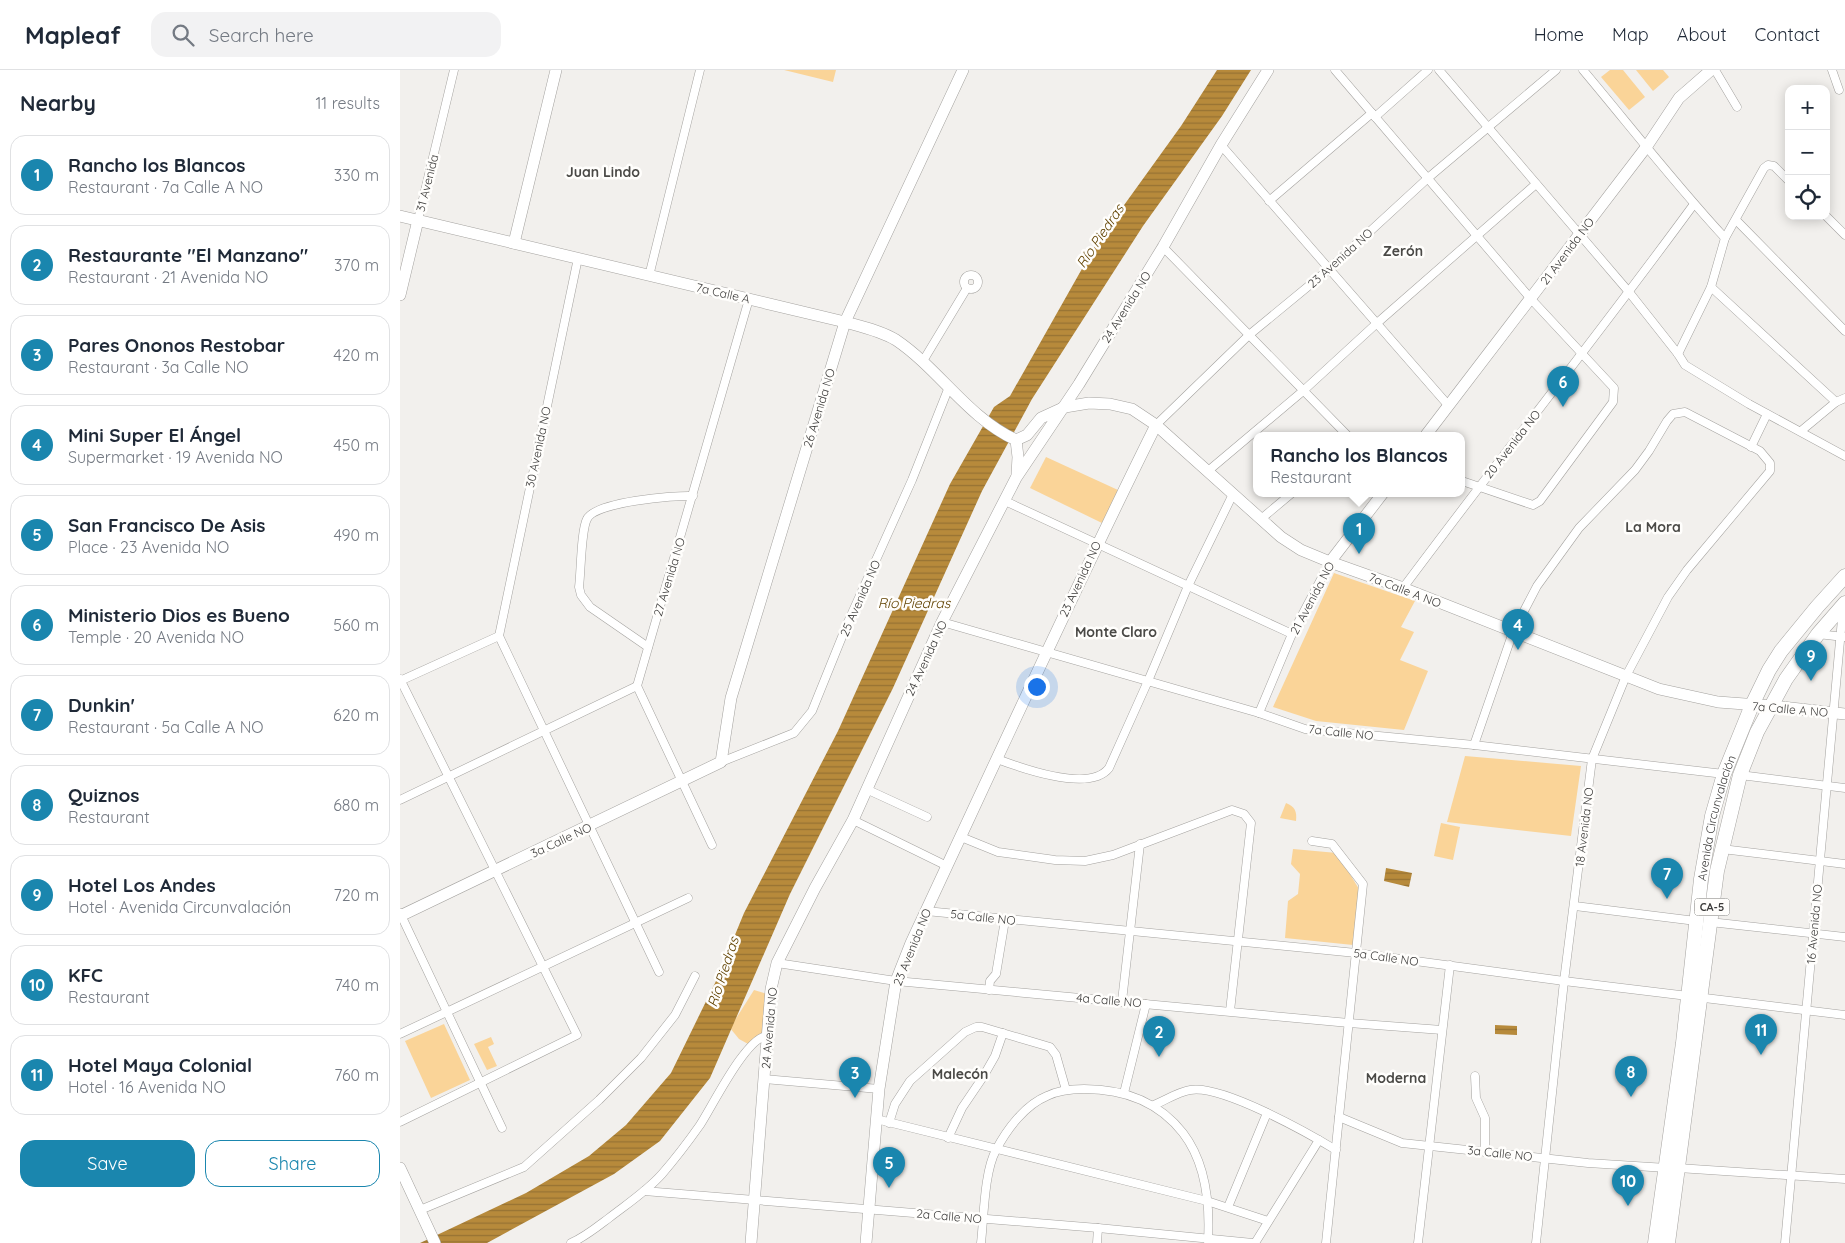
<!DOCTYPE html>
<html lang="en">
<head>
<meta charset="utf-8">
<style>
  body { margin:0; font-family:Quicksand,sans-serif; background:#f2f2f3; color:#1f2937 }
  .controls { position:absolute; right:15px; top:15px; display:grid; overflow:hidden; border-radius:10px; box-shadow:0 2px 12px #0003 }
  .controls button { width:45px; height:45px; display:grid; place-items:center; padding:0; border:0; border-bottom:1px solid #e0e1e3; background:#fff; color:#1f2937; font:25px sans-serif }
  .you { position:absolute; left:636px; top:616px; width:18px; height:18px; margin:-12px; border:4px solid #fff; border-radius:50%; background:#1a73e8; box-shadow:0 0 0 8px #1a73e833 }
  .badge { display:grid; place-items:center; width:32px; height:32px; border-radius:50%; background:#1a86ae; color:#fff; font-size:16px; font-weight:700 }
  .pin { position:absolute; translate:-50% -41px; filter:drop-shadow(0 1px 2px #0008) }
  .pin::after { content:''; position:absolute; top:26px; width:18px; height:15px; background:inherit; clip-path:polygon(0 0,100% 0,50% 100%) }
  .popup { position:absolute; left:853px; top:362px; width:212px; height:65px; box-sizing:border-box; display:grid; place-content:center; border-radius:10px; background:#fff; filter:drop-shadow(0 1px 4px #0005); font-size:16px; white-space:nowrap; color:#747a83 }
  .popup b { font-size:19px; color:#1f2937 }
  .popup::after { content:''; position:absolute; left:50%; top:100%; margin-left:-10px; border:10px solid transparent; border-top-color:#fff }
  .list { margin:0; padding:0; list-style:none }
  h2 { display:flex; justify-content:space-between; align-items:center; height:65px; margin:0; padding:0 20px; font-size:21px }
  h2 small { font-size:16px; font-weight:400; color:#747a83 }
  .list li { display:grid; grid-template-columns:32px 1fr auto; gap:15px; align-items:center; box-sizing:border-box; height:80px; margin:0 10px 10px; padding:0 10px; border:1px solid #e0e1e3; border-radius:15px }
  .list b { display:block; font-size:19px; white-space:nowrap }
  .list p { margin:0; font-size:16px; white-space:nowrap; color:#747a83 }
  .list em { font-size:16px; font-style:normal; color:#747a83 }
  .actions { display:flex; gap:10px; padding:15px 20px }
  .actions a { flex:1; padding:11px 0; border:1px solid #1a86ae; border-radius:15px; text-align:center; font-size:18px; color:#1a86ae }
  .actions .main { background:#1a86ae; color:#fff }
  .icon { flex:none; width:28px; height:28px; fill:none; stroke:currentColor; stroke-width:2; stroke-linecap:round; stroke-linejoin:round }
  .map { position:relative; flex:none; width:1445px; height:1173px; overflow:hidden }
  header { display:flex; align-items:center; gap:30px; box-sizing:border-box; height:70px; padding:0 25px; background:#fff; border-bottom:1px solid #e0e1e3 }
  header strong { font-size:24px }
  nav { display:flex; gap:28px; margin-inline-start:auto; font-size:18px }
  .search { width:350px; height:45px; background:#f2f2f3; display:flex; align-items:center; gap:12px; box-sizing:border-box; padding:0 18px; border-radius:15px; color:#747a83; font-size:19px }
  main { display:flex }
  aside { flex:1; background:#fff }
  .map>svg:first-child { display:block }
</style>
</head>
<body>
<header>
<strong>Mapleaf</strong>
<div class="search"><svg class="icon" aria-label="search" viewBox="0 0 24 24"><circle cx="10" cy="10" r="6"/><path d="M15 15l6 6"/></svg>Search here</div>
<nav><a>Home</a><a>Map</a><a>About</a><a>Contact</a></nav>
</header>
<main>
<aside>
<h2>Nearby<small>11 results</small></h2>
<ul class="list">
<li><span class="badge">1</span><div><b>Rancho los Blancos</b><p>Restaurant · 7a Calle A NO</p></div><em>330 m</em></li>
<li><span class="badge">2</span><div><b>Restaurante &quot;El Manzano&quot;</b><p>Restaurant · 21 Avenida NO</p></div><em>370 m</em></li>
<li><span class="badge">3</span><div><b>Pares Ononos Restobar</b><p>Restaurant · 3a Calle NO</p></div><em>420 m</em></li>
<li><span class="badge">4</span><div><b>Mini Super El Ángel</b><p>Supermarket · 19 Avenida NO</p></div><em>450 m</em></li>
<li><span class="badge">5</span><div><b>San Francisco De Asis</b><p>Place · 23 Avenida NO</p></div><em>490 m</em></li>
<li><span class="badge">6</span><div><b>Ministerio Dios es Bueno</b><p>Temple · 20 Avenida NO</p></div><em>560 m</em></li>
<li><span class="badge">7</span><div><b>Dunkin'</b><p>Restaurant · 5a Calle A NO</p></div><em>620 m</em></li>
<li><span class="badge">8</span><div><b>Quiznos</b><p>Restaurant</p></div><em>680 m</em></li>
<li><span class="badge">9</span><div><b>Hotel Los Andes</b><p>Hotel · Avenida Circunvalación</p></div><em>720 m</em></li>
<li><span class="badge">10</span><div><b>KFC</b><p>Restaurant</p></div><em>740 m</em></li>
<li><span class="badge">11</span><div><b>Hotel Maya Colonial</b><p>Hotel · 16 Avenida NO</p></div><em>760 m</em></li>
</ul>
<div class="actions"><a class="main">Save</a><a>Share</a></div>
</aside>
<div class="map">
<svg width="1445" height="1173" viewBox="0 0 1445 1173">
  <defs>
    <pattern id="water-rules" width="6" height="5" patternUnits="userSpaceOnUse" patternTransform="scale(1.25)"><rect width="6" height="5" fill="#b78a3b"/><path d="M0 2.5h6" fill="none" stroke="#967233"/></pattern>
  </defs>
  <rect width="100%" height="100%" fill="#f2f0ed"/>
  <g fill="#fad498">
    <path d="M 384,0 L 436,0 L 433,12 Z"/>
    <path d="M 1210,0 L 1223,0 L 1245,27 L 1229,40 L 1201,7 Z"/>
    <path d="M 1236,0 L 1263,0 L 1269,7 L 1253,21 Z"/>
    <path d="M 646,387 L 718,420 L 702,453 L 630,418 Z"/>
    <path d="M 934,503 L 1015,531 L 1001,557 L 1014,562 L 1000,590 L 1028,601 L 1004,660 L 916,651 L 873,637 Z"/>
    <path d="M 1065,686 L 1181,696 L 1171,766 L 1047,752 Z"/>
    <path d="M 886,733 C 895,737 897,741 896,751 L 880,748 Z"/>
    <path d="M 1041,753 L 1060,757 L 1053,790 L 1034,786 Z"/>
    <path d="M 893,779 L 937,783 L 959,819 L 953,875 L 885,868 L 888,831 L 898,824 L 900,804 L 891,794 Z"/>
    <path d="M 354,920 L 367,924 L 363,964 L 350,975 L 339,969 L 330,958 Z"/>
    <path d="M 44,954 L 70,1010 L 31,1028 L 5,971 Z"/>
    <path d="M 91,967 L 94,974 L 88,977 L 97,996 L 87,1000 L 74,974 Z"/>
  </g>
  <g fill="url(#water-rules)">
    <path d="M 817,0 L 851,0 L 822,46 L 743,156 L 632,329 L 582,421 L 493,618 L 390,824 L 310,1008 L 260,1071 L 214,1104 L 87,1173 L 20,1173 L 126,1123 L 189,1086 L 226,1055 L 271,1003 L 316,911 L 344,843 L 438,661 L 550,414 L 594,337 L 610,326 L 696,174 L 781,56 Z"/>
    <path d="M 986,798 L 1012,803 L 1009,817 L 984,811 Z"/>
    <path d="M 1095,955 L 1117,956 L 1117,965 L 1095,964 Z"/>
  </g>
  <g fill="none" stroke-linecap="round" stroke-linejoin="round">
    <defs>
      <g id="street">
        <path d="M 935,0 L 1131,229 L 1214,318 L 1213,332 L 1140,431 L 1133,435 L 1062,411"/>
        <path d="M 1039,0 L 1229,222 L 1278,284 L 1285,295 L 1349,334 L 1445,386"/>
        <path d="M 1183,0 C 1230,56 1275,114 1325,168"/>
        <path d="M 1315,0 L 1337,37"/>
        <path d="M 1432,0 L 1439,20"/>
        <path d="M 975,47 L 1028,0"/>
        <path d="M 821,75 L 1048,335"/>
        <path d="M 869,131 L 972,43"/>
        <path d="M 1426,146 L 1445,165"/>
        <path d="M 18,150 L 54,0"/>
        <path d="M 1336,150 L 1445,261"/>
        <path d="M 763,177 L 947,365"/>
        <circle cx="571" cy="212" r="7"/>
        <path d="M 249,206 L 300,0"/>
        <path d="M 1311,217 L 1436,332"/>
        <path d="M 1278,284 L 1311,217 L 1325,168 L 1364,98 L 1368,95 L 1374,96 L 1389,111"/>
        <path d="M 523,291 L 567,218"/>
        <path d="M 756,355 L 849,265 L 928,200 L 1028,108 L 1156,0"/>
        <path d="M 1401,361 L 1436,332 L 1445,328"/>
        <path d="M 1351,377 L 1367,344"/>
        <path d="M 808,401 L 903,321 L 976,254 L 1136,114"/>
        <path d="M 605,431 L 892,564"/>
        <path d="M 861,449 L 892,423"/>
        <path d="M 1003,518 C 1099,389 1199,264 1294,134"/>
        <path d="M 542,552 L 859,643 L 905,659 L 1074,675 L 1324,704"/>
        <path d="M 1418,564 L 1444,567"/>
        <path d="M 99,566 L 178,188"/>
        <path d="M 99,566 L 259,902"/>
        <path d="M 248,577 L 190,537 L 181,525 L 179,517 C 181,502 181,460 187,449 C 195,432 274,425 293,426"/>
        <path d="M 0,609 L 177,965 L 0,1052"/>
        <path d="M 0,611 L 99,566"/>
        <path d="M 859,643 L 892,564 L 930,492"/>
        <path d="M 1074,675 L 1113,562 L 1137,516 L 1179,458 L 1235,400 L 1249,381 L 1267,351 L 1273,344 L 1285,342 L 1360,381 L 1370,393 L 1370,401 L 1287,500 L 1268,527 L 1226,606 L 1192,689 L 1164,911 L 1136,1173"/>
        <path d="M 597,689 C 621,698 690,723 709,698 L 748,611 L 788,516 L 833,424"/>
        <path d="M 321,692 L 394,663 L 412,641 L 448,552 L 512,410 L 549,317"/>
        <path d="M 1340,705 L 1445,718"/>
        <path d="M 466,719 L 527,747"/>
        <path d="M 0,730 L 237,616"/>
        <path d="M 453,750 L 547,796"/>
        <path d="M 561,767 L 598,782 L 655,790 L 685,791 L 713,785 L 832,740 L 844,744 L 851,753 L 830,941"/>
        <path d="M 912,771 L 932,774 L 963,814 L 926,1173"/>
        <path d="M 312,775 L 237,616 L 349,229"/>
        <path d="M 1322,779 L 1445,794"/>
        <path d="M 1175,836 L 1296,851"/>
        <path d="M 526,841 L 956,883 L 1164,911 L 1445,945"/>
        <path d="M 0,843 L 102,1058"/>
        <path d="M 1310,852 L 1445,867"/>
        <path d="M 377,893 L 496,911 L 949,953 L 1042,960"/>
        <path d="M 589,920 L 590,911 L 596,904 L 605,850"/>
        <path d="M 722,931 L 740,774"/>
        <path d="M 0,964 L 288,828"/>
        <path d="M 1075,1006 L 1076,1028 L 1085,1048 L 1085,1082"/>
        <path d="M 364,1009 L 479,1019"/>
        <path d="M 724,1023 L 746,934"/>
        <path d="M 754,1035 C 766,1030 778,1022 790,1020 C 821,1014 908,1063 936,1080"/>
        <path d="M 939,1047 L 1002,1073 L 1188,1093 L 1267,1098"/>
        <path d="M 476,1049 L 807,1131 L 868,1151"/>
        <path d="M 489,1053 L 495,1034 L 510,1011 L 565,962 L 576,957 L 582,957 L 650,977 L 656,985 L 666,1020"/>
        <path d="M 548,1068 L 562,1038 L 583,1007 L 595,986 L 603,963"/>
        <path d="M 1278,1098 L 1445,1109"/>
        <path d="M 244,1121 L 698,1158 L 853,1173"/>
        <path d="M 828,1137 L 867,1043"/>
        <path d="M 20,1140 L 124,1097 L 199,1030 L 241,988 L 275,945 L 295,906"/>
        <path d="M 171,1173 C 185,1167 197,1157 209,1148 C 227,1134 247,1121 262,1104 C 275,1089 288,1072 300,1055 C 312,1037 346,967 367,966"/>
        <path d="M 581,1173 C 584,1147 584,1102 596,1080 C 607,1059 625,1035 647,1026 C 659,1020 671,1019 684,1019 C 724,1019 758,1031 783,1063 C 806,1093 810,1135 808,1171"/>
        <path d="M 697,1173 L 698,1158"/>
        <path d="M 855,1173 L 919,1070"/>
        <path d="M 1018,1173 L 1050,895"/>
        <path d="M 1385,1173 L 1443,538"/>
      </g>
      <g id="secondary">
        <path d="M 0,146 L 445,252 C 463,257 481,261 496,270 C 539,299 568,348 616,370 L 618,387 L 617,404"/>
        <path d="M 114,173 L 156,0"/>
        <path d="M 0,225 L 18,150"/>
        <path d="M 1026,365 L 1247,76 L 1279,28 L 1311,0"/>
        <path d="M 616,370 L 627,365 L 641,348 L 665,337 L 689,333 L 710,334 L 732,339 L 756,355 L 881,467 L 901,480 L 930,492 L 1003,518 L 1259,619 L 1318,632 L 1372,636 L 1445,644"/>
        <path d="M 930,492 L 983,423"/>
        <path d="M 0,846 L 321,692 L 331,628 L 445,252 L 563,0"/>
        <path d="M 0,1098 L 35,1173"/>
        <path d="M 351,1173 L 371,919 L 377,893 L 415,818 L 453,750 L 542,552 L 616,408 L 679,314 L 763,177 L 821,75 L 868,0"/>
        <path d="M 466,1173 L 479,1019 L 496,911 L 511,873 C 592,700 671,526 756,355"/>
      </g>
      <g id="highway">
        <path id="s1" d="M 1255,1173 L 1283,973 L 1301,809 L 1312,746 L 1324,704 L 1352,635 L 1369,600 L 1381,581 L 1417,537 L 1445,506"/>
        <path d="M 1268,1173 L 1317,801 L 1340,705 L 1357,662 L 1386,609 L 1418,564 L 1445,533"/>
      </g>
    </defs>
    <use href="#street" stroke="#a4a29f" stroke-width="9"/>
    <use href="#secondary" stroke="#a4a29f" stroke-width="12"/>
    <use href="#highway" stroke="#a4a29f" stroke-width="15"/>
    <use href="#street" stroke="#fff" stroke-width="8"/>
    <use href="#secondary" stroke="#fff" stroke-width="11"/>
    <use href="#highway" stroke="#fff" stroke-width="14"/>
  </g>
  <g text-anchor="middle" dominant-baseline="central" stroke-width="5" stroke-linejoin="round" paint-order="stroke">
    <rect fill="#fffefc" stroke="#767674" stroke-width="1" x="1294.5" y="828.5" width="35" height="17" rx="4"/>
    <g font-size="11" font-weight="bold" fill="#3c3b3a">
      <text x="1312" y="837">CA-5</text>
    </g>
    <g font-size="12" fill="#3c3b3a" stroke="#fffefc">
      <text transform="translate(27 113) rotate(-76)">31 Avenida</text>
      <text transform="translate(1167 181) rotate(-53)">21 Avenida NO</text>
      <text transform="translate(940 188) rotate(-42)">23 Avenida NO</text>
      <text transform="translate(323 223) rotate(13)">7a Calle A</text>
      <text transform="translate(726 237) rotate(-58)">24 Avenida NO</text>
      <text transform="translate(419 338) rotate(-73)">26 Avenida NO</text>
      <text transform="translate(1112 374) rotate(-52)">20 Avenida NO</text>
      <text transform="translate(138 377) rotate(-78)">30 Avenida NO</text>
      <text transform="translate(269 507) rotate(-73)">27 Avenida NO</text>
      <text transform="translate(680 509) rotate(-65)">23 Avenida NO</text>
      <text transform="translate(1005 520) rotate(21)">7a Calle A NO</text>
      <text transform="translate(460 528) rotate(-66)">25 Avenida NO</text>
      <text transform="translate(912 528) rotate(-62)">21 Avenida NO</text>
      <text transform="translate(526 588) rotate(-65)">24 Avenida NO</text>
      <text transform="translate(1390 639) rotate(5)">7a Calle A NO</text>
      <text transform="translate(941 662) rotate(6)">7a Calle NO</text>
      <text stroke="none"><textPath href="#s1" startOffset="430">Avenida Circunvalación</textPath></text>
      <text transform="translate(1184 757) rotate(-83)">18 Avenida NO</text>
      <text transform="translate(161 770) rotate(-25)">3a Calle NO</text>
      <text transform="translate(583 847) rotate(6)">5a Calle NO</text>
      <text transform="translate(1414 854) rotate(-85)">16 Avenida NO</text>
      <text transform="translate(512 877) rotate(-68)">23 Avenida NO</text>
      <text transform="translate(986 887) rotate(8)">5a Calle NO</text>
      <text transform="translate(709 930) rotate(5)">4a Calle NO</text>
      <text transform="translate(369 958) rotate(-85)">24 Avenida NO</text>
      <text transform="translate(1100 1083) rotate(6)">3a Calle NO</text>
      <text transform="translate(549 1146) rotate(5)">2a Calle NO</text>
    </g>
    <g font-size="14" font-weight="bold" fill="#4a4946" stroke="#fffefc">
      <text x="203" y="102">Juan Lindo</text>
      <text x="1003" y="181">Zerón</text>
      <text x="1253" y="457">La Mora</text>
      <text x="716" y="562">Monte Claro</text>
      <text x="560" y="1004">Malecón</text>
      <text x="996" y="1008">Moderna</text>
    </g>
    <g font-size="14" font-style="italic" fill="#614200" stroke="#fffefc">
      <text transform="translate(700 166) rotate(-56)">Río Piedras</text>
      <text x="514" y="533">Río Piedras</text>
      <text transform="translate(323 902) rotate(-72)">Río Piedras</text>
    </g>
  </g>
</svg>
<div class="controls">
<button>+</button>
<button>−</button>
<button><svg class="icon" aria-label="locate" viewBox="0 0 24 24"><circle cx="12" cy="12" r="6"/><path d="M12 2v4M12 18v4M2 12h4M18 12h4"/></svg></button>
</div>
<div class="you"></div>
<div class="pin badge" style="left:959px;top:484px">1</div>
<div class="popup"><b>Rancho los Blancos</b>Restaurant</div>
<div class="pin badge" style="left:759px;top:987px">2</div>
<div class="pin badge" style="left:455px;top:1028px">3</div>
<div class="pin badge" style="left:1118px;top:580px">4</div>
<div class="pin badge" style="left:489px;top:1118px">5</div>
<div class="pin badge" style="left:1163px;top:337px">6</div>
<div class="pin badge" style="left:1267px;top:829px">7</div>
<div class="pin badge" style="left:1231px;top:1027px">8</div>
<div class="pin badge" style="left:1411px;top:611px">9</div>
<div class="pin badge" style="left:1228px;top:1136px">10</div>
<div class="pin badge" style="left:1361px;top:985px">11</div>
</div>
</main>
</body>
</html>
